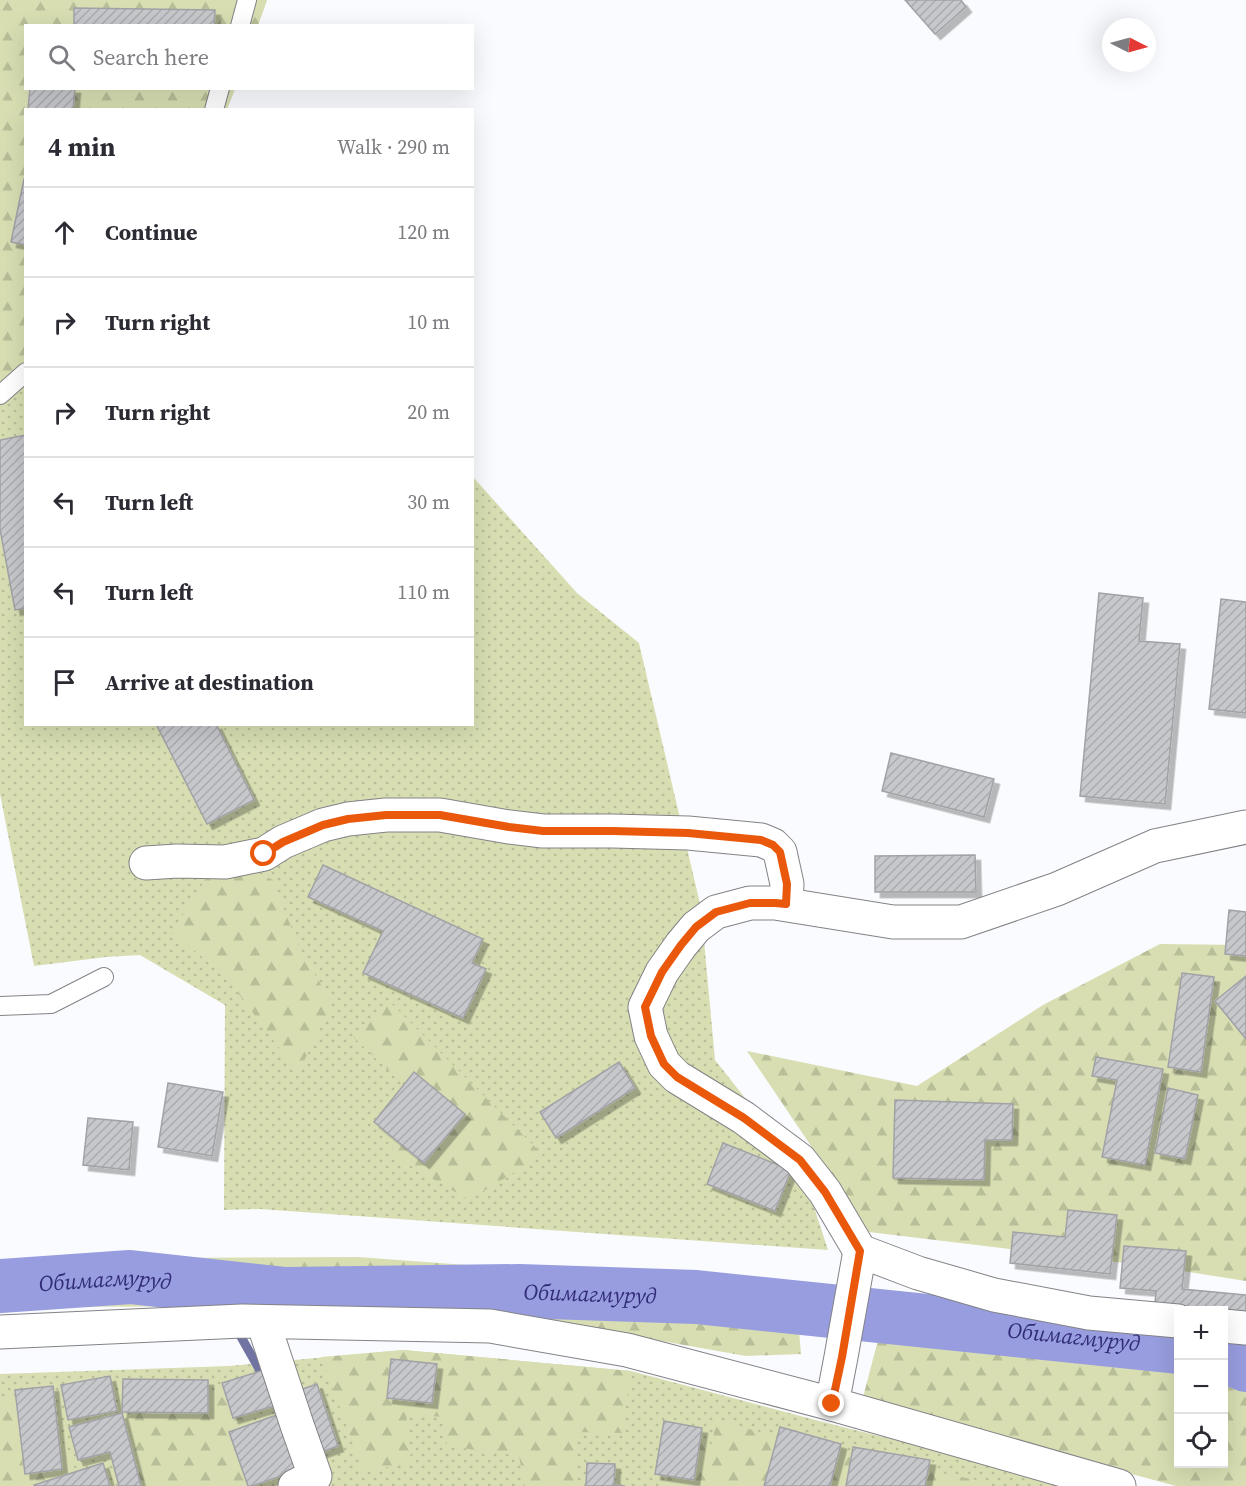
<!DOCTYPE html>
<html lang="en">
<head>
<meta charset="utf-8">
<style>
  body { margin:0; font-family:"Source Serif 4",serif; background:#f2f2f3; color:#2b2b33 }
  .controls { position:absolute; right:18px; bottom:18px; display:grid; overflow:hidden; border-radius:0px; box-shadow:0 6px 24px #0002 }
  .controls button { width:54px; height:54px; display:grid; place-items:center; padding:0; border:0; border-bottom:2px solid #e1e1e2; background:#fff; color:#2b2b33; font:30px sans-serif }
  .compass { position:absolute; left:1102px; top:18px; width:54px; height:54px; border-radius:50%; background:#fff; box-shadow:0 6px 24px #0002; rotate:96deg }
  .stop { position:absolute; width:18px; height:18px; margin:-14px; border:4px solid #ea580c; border-radius:50%; background:#fff }
  .stop.end { background:#ea580c; border-color:#fff; box-shadow:0 2px 6px #0008 }
  .list { margin:0; padding:0; list-style:none }
  h2 { display:flex; justify-content:space-between; align-items:center; height:78px; margin:0; padding:0 24px; font-size:26px }
  h2 small { font-size:20px; font-weight:400; color:#7c7c81 }
  .list li { display:grid; grid-template-columns:39px 1fr auto; gap:18px; align-items:center; box-sizing:border-box; height:90px; padding:0 24px; border-top:2px solid #e1e1e2 }
  .list b { display:block; font-size:22px; white-space:nowrap }
  .list em { font-size:20px; font-style:normal; color:#7c7c81 }
  .icon { flex:none; width:33px; height:33px; fill:none; stroke:currentColor; stroke-width:2; stroke-linecap:round; stroke-linejoin:round }
  .map { position:relative; flex:none; width:1246px; height:1486px; overflow:hidden }
  .search { position:absolute; background:#fff; box-shadow:0 6px 24px #0002; left:24px; top:24px; width:450px; height:66px; display:flex; align-items:center; gap:15px; box-sizing:border-box; padding:0 21px; border-radius:0px; color:#7c7c81; font-size:22px }
  .panel { position:absolute; background:#fff; box-shadow:0 6px 24px #0002; left:24px; top:108px; width:450px; height:618px; border-radius:0px }
  .map>svg:first-child { display:block }
</style>
</head>
<body>
<div class="map">
<svg width="1246" height="1486" viewBox="0 0 1246 1486">
  <defs>
    <pattern id="grass-dots" width="8" height="8" patternUnits="userSpaceOnUse" patternTransform="scale(1.5)"><rect width="8" height="8" fill="#d8deb2"/><path d="M2 2h.1M6 6h.1" fill="none" stroke="#b8be98" stroke-width="1.8" stroke-linecap="round"/></pattern>
    <pattern id="forest-firs" width="22" height="20" patternUnits="userSpaceOnUse" patternTransform="scale(1.5)"><rect width="22" height="20" fill="#d8deb2"/><path d="M5 1l3.5 6h-7zM16 11l3.5 6h-7z" fill="#b8be98"/></pattern>
    <pattern id="building-hatch" width="6" height="6" patternUnits="userSpaceOnUse" patternTransform="scale(1.5)"><rect width="6" height="6" fill="#c7c8cc"/><path d="M-1 1l2-2M0 6l6-6M5 7l2-2" fill="none" stroke="#aaabae"/></pattern>
    <filter id="shadow"><feDropShadow dx="5.5" dy="5.5" stdDeviation="0" flood-color="#0004"/></filter>
  </defs>
  <rect width="100%" height="100%" fill="#fafbfe"/>
  <g fill="url(#grass-dots)">
    <path d="M 0,0 L 267,0 L 258,25 L 26,26 L 26,88 L 235,89 L 227,109 L 26,110 L 26,724 L 472,724 L 473,477 L 577,593 L 639,643 L 701,908 L 715,1060 L 802,1170 L 828,1250 L 260,1209 L 224,1210 L 225,1005 L 140,955 L 106,957 L 34,966 L 0,794 Z"/>
    <path d="M 403,1350 L 631,1371 L 823,1422 L 1080,1486 L 0,1486 L 0,1374 L 229,1366 Z"/>
  </g>
  <g fill="url(#forest-firs)">
    <path d="M 0,0 L 267,0 L 258,25 L 26,26 L 26,88 L 235,89 L 227,109 L 26,110 L 25,373 L 0,387 Z"/>
    <path d="M 220,856 L 273,880 L 298,945 L 332,1004 L 298,1073 L 226,977 L 172,932 Z"/>
    <path d="M 1160,944 L 1246,945 L 1246,1281 L 1157,1267 L 869,1232 L 747,1051 L 917,1086 L 1043,1005 Z"/>
    <path d="M 389,1001 L 543,1155 L 469,1200 L 389,1153 L 426,1106 L 352,1036 Z"/>
    <path d="M 358,1257 L 603,1275 L 797,1306 L 801,1354 L 746,1356 L 515,1315 L 383,1306 L 0,1307 L 0,1262 L 99,1258 Z"/>
    <path d="M 883,1321 L 1028,1348 L 1178,1357 L 1178,1464 L 1224,1464 L 1224,1364 L 1246,1370 L 1246,1486 L 1176,1486 L 862,1401 Z"/>
    <path d="M 403,1350 L 631,1371 L 622,1433 L 574,1432 L 577,1486 L 525,1486 L 519,1456 L 447,1446 L 444,1417 L 406,1414 L 411,1461 L 364,1473 L 321,1357 Z"/>
    <path d="M 244,1391 L 253,1486 L 129,1486 L 111,1430 L 148,1399 Z"/>
    <path d="M 42,1398 L 83,1486 L 0,1486 L 0,1399 Z"/>
    <path d="M 717,1420 L 817,1448 L 981,1481 L 984,1486 L 667,1486 L 672,1435 L 711,1446 Z"/>
  </g>
  <g fill="none" stroke-linecap="round" stroke-linejoin="round">
    <g stroke="#7174a3" stroke-width="9">
      <path d="M 213,1286 L 229,1316"/>
      <path d="M 236,1328 L 266,1381"/>
    </g>
    <g stroke="#989ddf" stroke-width="54">
      <path id="s1" d="M 0,1286 L 130,1277 L 285,1294 L 519,1291 L 696,1297 L 1178,1347"/>
      <path d="M 1224,1355 L 1246,1365"/>
    </g>
  </g>
  <g fill="url(#building-hatch)" stroke="#a1a2a6" stroke-width="1.5" filter="url(#shadow)">
    <path d="M 905,0 L 961,0 L 966,7 L 935,34 Z"/>
    <path d="M 74,8 L 215,10 L 214,26 L 74,26 Z"/>
    <path d="M 30,88 L 75,88 L 73,110 L 28,110 Z"/>
    <path d="M 24,179 L 26,179 L 26,245 L 11,242 Z"/>
    <path d="M 26,435 L 26,608 L 15,610 L 0,529 L 0,440 Z"/>
    <path d="M 1099,593 L 1143,598 L 1139,641 L 1180,644 L 1165,804 L 1080,796 Z"/>
    <path d="M 1221,599 L 1246,602 L 1246,713 L 1209,709 Z"/>
    <path d="M 156,724 L 216,724 L 254,800 L 207,824 Z"/>
    <path d="M 891,753 L 994,779 L 984,817 L 882,791 Z"/>
    <path d="M 975,855 L 976,892 L 875,892 L 875,856 Z"/>
    <path d="M 323,865 L 483,939 L 472,963 L 486,969 L 463,1018 L 363,973 L 383,931 L 308,897 Z"/>
    <path d="M 1229,910 L 1246,912 L 1246,956 L 1225,954 Z"/>
    <path d="M 1182,973 L 1214,977 L 1201,1072 L 1168,1067 Z"/>
    <path d="M 1246,976 L 1246,1039 L 1215,1001 Z"/>
    <path d="M 1096,1057 L 1163,1069 L 1145,1165 L 1102,1157 L 1117,1080 L 1092,1076 Z"/>
    <path d="M 619,1062 L 635,1088 L 556,1138 L 540,1112 Z"/>
    <path d="M 414,1072 L 465,1114 L 424,1163 L 374,1122 Z"/>
    <path d="M 168,1083 L 223,1092 L 212,1156 L 158,1147 Z"/>
    <path d="M 1168,1088 L 1198,1095 L 1185,1159 L 1155,1153 Z"/>
    <path d="M 895,1100 L 1013,1104 L 1012,1140 L 985,1140 L 984,1180 L 893,1178 Z"/>
    <path d="M 88,1118 L 133,1122 L 129,1170 L 83,1165 Z"/>
    <path d="M 723,1143 L 791,1170 L 775,1211 L 707,1184 Z"/>
    <path d="M 1068,1210 L 1117,1215 L 1110,1274 L 1010,1263 L 1013,1232 L 1065,1237 Z"/>
    <path d="M 1124,1246 L 1186,1251 L 1182,1289 L 1246,1295 L 1246,1322 L 1224,1310 L 1178,1310 L 1154,1314 L 1156,1291 L 1120,1288 Z"/>
    <path d="M 391,1359 L 437,1364 L 432,1403 L 387,1398 Z"/>
    <path d="M 264,1370 L 274,1406 L 233,1418 L 222,1383 Z"/>
    <path d="M 110,1376 L 117,1411 L 68,1420 L 61,1385 Z"/>
    <path d="M 123,1379 L 208,1380 L 208,1413 L 122,1412 Z"/>
    <path d="M 317,1384 L 338,1446 L 316,1454 L 294,1392 Z"/>
    <path d="M 53,1386 L 62,1469 L 25,1474 L 15,1390 Z"/>
    <path d="M 288,1411 L 307,1467 L 252,1486 L 248,1486 L 229,1432 Z"/>
    <path d="M 122,1413 L 141,1486 L 119,1486 L 110,1452 L 78,1460 L 69,1427 Z"/>
    <path d="M 664,1421 L 702,1428 L 694,1480 L 655,1474 Z"/>
    <path d="M 780,1427 L 841,1444 L 830,1486 L 764,1486 Z"/>
    <path d="M 853,1447 L 930,1460 L 925,1486 L 846,1486 Z"/>
    <path d="M 103,1463 L 110,1486 L 34,1486 L 34,1485 Z"/>
    <path d="M 587,1463 L 615,1464 L 614,1485 L 625,1486 L 586,1486 Z"/>
  </g>
  <g fill="none" stroke-linecap="round" stroke-linejoin="round">
    <defs>
      <g id="lane">
        <path d="M 240,26 L 247,0"/>
        <path d="M 214,110 L 220,88"/>
        <path d="M 0,395 L 26,372"/>
        <path d="M 0,1006 L 51,1004 L 104,977"/>
      </g>
      <g id="street">
        <path d="M 146,863 L 177,861 L 225,862 L 264,854 L 283,842 L 323,825 L 348,819 L 386,815 L 440,815 L 509,827 L 543,831 L 613,831 L 688,833 L 761,840 L 773,845 L 780,852 L 787,884 L 786,904"/>
        <path d="M 1178,1321 L 1089,1313 L 994,1295 L 918,1273 L 860,1251 L 825,1192 L 800,1160 L 744,1118 L 677,1077 L 664,1064 L 651,1036 L 645,1007 L 662,972 L 681,945 L 696,927 L 716,912 L 750,903 L 775,903 L 893,922 L 961,922 L 1057,889 L 1155,846 L 1246,827"/>
        <path d="M 263,1322 L 297,1425 L 315,1476 L 295,1486"/>
        <path d="M 1224,1326 L 1246,1328"/>
        <path d="M 832,1404 L 841,1357 L 860,1251"/>
      </g>
      <path id="secondary" d="M 0,1332 L 242,1321 L 490,1326 L 627,1350 L 832,1404 L 1119,1486"/>
    </defs>
    <use href="#lane" stroke="#838387" stroke-width="20"/>
    <use href="#street" stroke="#838387" stroke-width="35"/>
    <use href="#secondary" stroke="#838387" stroke-width="35"/>
    <use href="#lane" stroke="#fff" stroke-width="18"/>
    <use href="#street" stroke="#fff" stroke-width="33"/>
    <use href="#secondary" stroke="#fff" stroke-width="33"/>
  </g>
  <g fill="none" stroke-linecap="round" stroke-linejoin="round">
    <path stroke="#ea580c" stroke-width="8" d="M 264,854 L 283,842 L 323,825 L 348,819 L 386,815 L 440,815 L 509,827 L 543,831 L 613,831 L 688,833 L 761,840 L 773,845 L 780,852 L 787,884 L 786,904 L 775,903 L 750,903 L 716,912 L 696,927 L 681,945 L 662,972 L 645,1007 L 651,1036 L 664,1064 L 677,1077 L 744,1118 L 800,1160 L 825,1192 L 860,1251 L 842,1357 L 832,1404"/>
  </g>
  <g text-anchor="middle" dominant-baseline="central" stroke-width="6" stroke-linejoin="round" paint-order="stroke">
    <g font-size="22" font-style="italic" fill="#302c78" stroke="#fafbfe">
      <text stroke="none"><textPath href="#s1" startOffset="105">Обимагмуруд</textPath></text>
      <text stroke="none"><textPath href="#s1" startOffset="591">Обимагмуруд</textPath></text>
      <text stroke="none"><textPath href="#s1" startOffset="1077">Обимагмуруд</textPath></text>
    </g>
  </g>
</svg>
<div class="controls">
<button>+</button>
<button>−</button>
<button><svg class="icon" aria-label="locate" viewBox="0 0 24 24"><circle cx="12" cy="12" r="6"/><path d="M12 2v4M12 18v4M2 12h4M18 12h4"/></svg></button>
</div>
<svg class="compass" viewBox="-18 -18 36 36"><path d="M0-13l5 13h-10z" fill="#e53935"/><path d="M0 13l5-13h-10z" fill="#7c7c81"/></svg>
<div class="stop" style="left:264px;top:854px"></div>
<div class="stop end" style="left:832px;top:1404px"></div>
<div class="search"><svg class="icon" aria-label="search" viewBox="0 0 24 24"><circle cx="10" cy="10" r="6"/><path d="M15 15l6 6"/></svg>Search here</div>
<section class="panel">
<h2>4 min<small>Walk · 290 m</small></h2>
<ul class="list">
<li><svg class="icon" aria-label="ahead" viewBox="0 0 24 24"><path d="M12 20V5M6 11l6-6 6 6"/></svg><div><b>Continue</b></div><em>120 m</em></li>
<li><svg class="icon" aria-label="right" viewBox="0 0 24 24"><path d="M7 20v-9h11M14 6l5 5-5 5"/></svg><div><b>Turn right</b></div><em>10 m</em></li>
<li><svg class="icon" aria-label="right" viewBox="0 0 24 24"><path d="M7 20v-9h11M14 6l5 5-5 5"/></svg><div><b>Turn right</b></div><em>20 m</em></li>
<li><svg class="icon" aria-label="left" viewBox="0 0 24 24"><path d="M17 20v-9H6M10 6l-5 5 5 5"/></svg><div><b>Turn left</b></div><em>30 m</em></li>
<li><svg class="icon" aria-label="left" viewBox="0 0 24 24"><path d="M17 20v-9H6M10 6l-5 5 5 5"/></svg><div><b>Turn left</b></div><em>110 m</em></li>
<li><svg class="icon" aria-label="arrive" viewBox="0 0 24 24"><path d="M6 21V4h12l-3 4 3 4H6"/></svg><div><b>Arrive at destination</b></div></li>
</ul>
</section>
</div>
</body>
</html>
